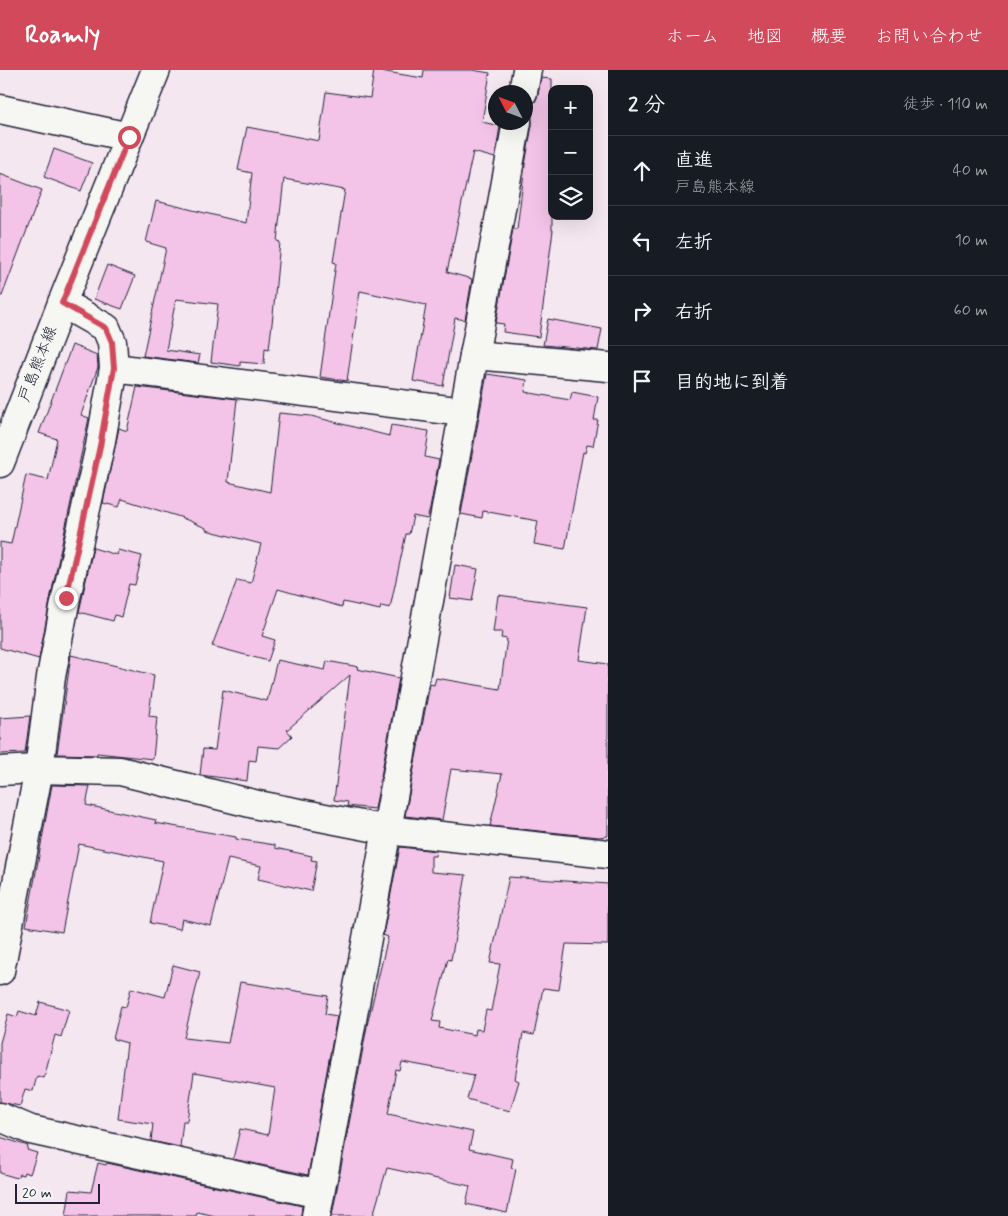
<!DOCTYPE html>
<html lang="ja">
<head>
<meta charset="utf-8">
<style>
  body { margin:0; font-family:Mynerve,"Klee One",sans-serif; background:#20242c; color:#f1f3f6 }
  .controls { position:absolute; right:15px; top:15px; display:grid; overflow:hidden; border-radius:10px; box-shadow:0 5px 20px #0002 }
  .controls button { width:45px; height:45px; display:grid; place-items:center; padding:0; border:0; border-bottom:1px solid #363941; background:#171b24; color:#f1f3f6; font:25px sans-serif }
  .compass { position:absolute; left:488px; top:15px; width:45px; height:45px; border-radius:50%; background:#171b24; box-shadow:0 5px 20px #0002; rotate:312deg }
  .scale { position:absolute; left:15px; bottom:12px; width:85px; box-sizing:border-box; padding-left:5px; border:2px solid #22223b; border-top:0; font-size:14px; line-height:18px; white-space:nowrap; color:#22223b; -webkit-text-stroke:4px #f6f6f2; paint-order:stroke }
  .stop { position:absolute; width:15px; height:15px; margin:-11px; border:4px solid #d1495b; border-radius:50%; background:#fff }
  .stop.end { background:#d1495b; border-color:#fff; box-shadow:0 1px 5px #0008 }
  .list { margin:0; padding:0; list-style:none }
  h2 { display:flex; justify-content:space-between; align-items:center; height:65px; margin:0; padding:0 20px; font-size:21px }
  h2 small { font-size:16px; font-weight:400; color:#9ea1a6 }
  .list li { display:grid; grid-template-columns:32px 1fr auto; gap:15px; align-items:center; box-sizing:border-box; height:70px; padding:0 20px; border-top:1px solid #363941 }
  .list b { display:block; font-size:19px; white-space:nowrap }
  .list p { margin:0; font-size:16px; white-space:nowrap; color:#9ea1a6 }
  .list em { font-size:16px; font-style:normal; color:#9ea1a6 }
  .icon { flex:none; width:28px; height:28px; fill:none; stroke:currentColor; stroke-width:2; stroke-linecap:round; stroke-linejoin:round }
  .map { position:relative; flex:none; width:608px; height:1146px; overflow:hidden }
  header { display:flex; align-items:center; gap:30px; box-sizing:border-box; height:70px; padding:0 25px; background:#d1495b; color:#fff }
  header strong { font-size:24px }
  nav { display:flex; gap:28px; margin-inline-start:auto; font-size:18px }
  main { display:flex }
  aside { flex:1; background:#171b24 }
  .map>svg:first-child { display:block }
</style>
</head>
<body>
<header>
<strong>Roamly</strong>
<nav><a>ホーム</a><a>地図</a><a>概要</a><a>お問い合わせ</a></nav>
</header>
<main>
<div class="map">
<svg width="608" height="1146" viewBox="0 0 608 1146">
  <rect width="100%" height="100%" fill="#f5e7ef"/>
  <filter id="ink" filterUnits="userSpaceOnUse"><feTurbulence type="fractalNoise" baseFrequency=".02" numOctaves="2"/><feDisplacementMap in="SourceGraphic" scale="10" xChannelSelector="R" yChannelSelector="G"/><feConvolveMatrix kernelMatrix="1 2 1 2 8 2 1 2 1" color-interpolation-filters="sRGB"/></filter>
  <g filter="url(#ink)">
    <g fill="#f3c4e7" stroke="#22223b">
      <path d="M 374,0 L 423,8 L 424,0 L 472,0 L 490,3 L 482,52 L 500,56 L 495,88 L 473,82 L 447,202 L 472,209 L 465,250 L 455,248 L 443,316 L 413,311 L 426,235 L 360,221 L 347,311 L 320,307 L 336,193 L 333,192 L 345,120 L 284,109 L 277,171 L 280,172 L 273,245 L 269,279 L 265,278 L 264,294 L 240,292 L 240,296 L 211,292 L 218,234 L 176,229 L 166,280 L 200,285 L 198,293 L 143,286 L 166,178 L 146,172 L 156,131 L 246,153 L 252,103 L 238,100 L 247,57 L 319,71 L 326,22 L 370,28 Z"/>
      <path d="M 541,8 L 552,9 L 552,160 L 553,160 L 539,267 L 503,262 L 504,254 L 496,253 L 513,159 L 517,159 L 525,95 L 532,55 L 532,34 L 535,32 L 538,25 Z"/>
      <path d="M 54,79 L 92,93 L 81,121 L 44,107 Z"/>
      <path d="M 0,104 L 42,120 L 2,226 L 0,226 Z"/>
      <path d="M 107,195 L 135,206 L 122,239 L 94,229 Z"/>
      <path d="M 548,249 L 602,259 L 598,280 L 543,275 Z"/>
      <path d="M 72,275 L 97,285 L 98,297 L 81,345 L 89,348 L 51,525 L 39,589 L 0,578 L 0,472 L 11,474 L 26,405 L 48,410 L 57,369 L 39,363 Z"/>
      <path d="M 487,304 L 527,310 L 525,322 L 570,330 L 572,322 L 598,327 L 594,350 L 598,350 L 593,376 L 587,375 L 585,383 L 583,382 L 565,479 L 534,474 L 538,451 L 483,441 L 482,448 L 461,444 Z"/>
      <path d="M 137,317 L 237,329 L 228,412 L 270,422 L 279,343 L 311,346 L 389,366 L 391,355 L 429,361 L 425,387 L 439,390 L 430,439 L 427,449 L 413,446 L 409,464 L 406,464 L 390,538 L 381,536 L 380,540 L 343,532 L 342,537 L 278,519 L 262,566 L 275,570 L 268,591 L 212,576 L 237,510 L 251,513 L 261,474 L 206,460 L 206,458 L 180,447 L 122,429 L 119,437 L 103,433 L 119,358 L 127,361 Z"/>
      <path d="M 93,478 L 117,485 L 118,480 L 142,486 L 135,515 L 129,514 L 121,547 L 115,545 L 113,551 L 79,542 Z"/>
      <path d="M 455,495 L 478,499 L 472,531 L 450,528 Z"/>
      <path d="M 498,525 L 587,537 L 579,590 L 608,594 L 608,766 L 599,767 L 490,756 L 502,704 L 451,699 L 442,750 L 405,746 L 430,614 L 434,615 L 436,608 L 500,619 L 507,569 L 501,568 L 502,562 L 493,562 Z"/>
      <path d="M 71,585 L 154,605 L 149,646 L 157,647 L 153,689 L 97,683 L 97,685 L 57,684 Z"/>
      <path d="M 277,590 L 325,600 L 327,591 L 359,597 L 357,599 L 399,608 L 375,739 L 347,736 L 348,732 L 334,730 L 350,605 L 287,660 L 292,666 L 279,678 L 258,676 L 256,691 L 249,690 L 247,711 L 200,705 L 203,679 L 215,680 L 223,620 L 267,631 Z"/>
      <path d="M 30,646 L 25,683 L 0,684 L 0,648 Z"/>
      <path d="M 52,715 L 90,716 L 86,735 L 156,750 L 155,753 L 236,767 L 236,769 L 275,775 L 275,778 L 312,786 L 311,790 L 317,791 L 311,821 L 258,809 L 261,796 L 228,789 L 211,856 L 182,849 L 180,859 L 150,853 L 163,791 L 79,774 L 62,862 L 26,856 Z"/>
      <path d="M 400,777 L 436,781 L 435,786 L 431,786 L 431,802 L 466,805 L 451,890 L 448,889 L 432,951 L 440,952 L 439,958 L 475,965 L 476,959 L 482,960 L 486,940 L 491,941 L 500,894 L 490,893 L 509,807 L 608,814 L 608,875 L 566,874 L 559,920 L 543,918 L 534,965 L 523,963 L 515,1009 L 519,1011 L 510,1041 L 467,1029 L 474,1005 L 402,992 L 400,1001 L 396,1000 L 388,1044 L 473,1062 L 469,1079 L 513,1089 L 511,1098 L 516,1099 L 507,1143 L 466,1134 L 470,1116 L 387,1098 L 373,1146 L 332,1146 L 368,951 L 388,867 L 383,865 Z"/>
      <path d="M 173,895 L 200,902 L 184,968 L 228,973 L 240,912 L 328,926 L 325,944 L 337,946 L 308,1105 L 233,1089 L 240,1059 L 268,1065 L 275,1018 L 194,1003 L 187,1051 L 183,1051 L 180,1077 L 151,1071 L 153,1054 L 118,1049 L 127,973 L 113,969 L 121,936 L 126,937 L 131,918 L 165,927 Z"/>
      <path d="M 40,932 L 69,940 L 61,967 L 55,965 L 44,1008 L 37,1006 L 33,1021 L 25,1019 L 20,1036 L 0,1032 L 0,973 L 8,944 L 17,947 L 19,941 L 36,946 Z"/>
      <path d="M 0,1067 L 28,1076 L 27,1080 L 37,1083 L 30,1104 L 24,1102 L 23,1105 L 19,1104 L 17,1108 L 0,1103 Z"/>
      <path d="M 98,1093 L 106,1095 L 107,1093 L 302,1136 L 301,1146 L 216,1146 L 197,1142 L 196,1146 L 66,1146 L 70,1120 L 91,1122 Z"/>
    </g>
    <g fill="none" stroke-linecap="round" stroke-linejoin="round">
      <defs>
        <g id="street">
          <path d="M 523,22 L 527,0"/>
          <path d="M 0,39 L 129,67"/>
          <path d="M 474,285 L 608,297"/>
          <path d="M 114,298 L 464,342"/>
          <path d="M 0,701 L 36,699 L 120,701 L 258,735 L 387,760 L 608,784"/>
          <path d="M 0,901 L 39,699 L 51,607 L 66,528 L 100,376 L 114,298 L 112,272 L 106,258 L 62,233"/>
          <path d="M 0,1047 L 31,1060 L 320,1124"/>
          <path d="M 316,1146 L 517,52"/>
        </g>
        <path id="secondary" d="M 0,393 L 62,233 L 156,0"/>
      </defs>
      <use href="#street" stroke="#22223b" stroke-width="31"/>
      <use href="#secondary" stroke="#22223b" stroke-width="31"/>
      <use href="#street" stroke="#f6f6f2" stroke-width="28"/>
      <use href="#secondary" stroke="#f6f6f2" stroke-width="28"/>
    </g>
  </g>
  <g fill="none" stroke-linecap="round" stroke-linejoin="round" filter="url(#ink)">
    <path stroke="#d1495b" stroke-width="6" d="M 66,528 L 100,376 L 114,298 L 112,272 L 106,258 L 62,233 L 129,67"/>
  </g>
  <g text-anchor="middle" dominant-baseline="central" stroke-width="4" stroke-linejoin="round" paint-order="stroke">
    <g font-size="16" fill="#22223b" stroke="#f6f6f2">
      <text transform="translate(38 294) rotate(-69)">戸島熊本線</text>
    </g>
  </g>
</svg>
<div class="controls">
<button>+</button>
<button>−</button>
<button><svg class="icon" aria-label="layers" viewBox="0 0 24 24"><path d="M12 4l9 5-9 5-9-5zM3 14l9 5 9-5"/></svg></button>
</div>
<svg class="compass" viewBox="-18 -18 36 36"><path d="M0-13l5 13h-10z" fill="#e53935"/><path d="M0 13l5-13h-10z" fill="#9ea1a6"/></svg>
<div class="scale">20 m</div>
<div class="stop" style="left:129px;top:67px"></div>
<div class="stop end" style="left:66px;top:528px"></div>
</div>
<aside>
<h2>2 分<small>徒歩 · 110 m</small></h2>
<ul class="list">
<li><svg class="icon" aria-label="ahead" viewBox="0 0 24 24"><path d="M12 20V5M6 11l6-6 6 6"/></svg><div><b>直進</b><p>戸島熊本線</p></div><em>40 m</em></li>
<li><svg class="icon" aria-label="left" viewBox="0 0 24 24"><path d="M17 20v-9H6M10 6l-5 5 5 5"/></svg><div><b>左折</b></div><em>10 m</em></li>
<li><svg class="icon" aria-label="right" viewBox="0 0 24 24"><path d="M7 20v-9h11M14 6l5 5-5 5"/></svg><div><b>右折</b></div><em>60 m</em></li>
<li><svg class="icon" aria-label="arrive" viewBox="0 0 24 24"><path d="M6 21V4h12l-3 4 3 4H6"/></svg><div><b>目的地に到着</b></div></li>
</ul>
</aside>
</main>
</body>
</html>
